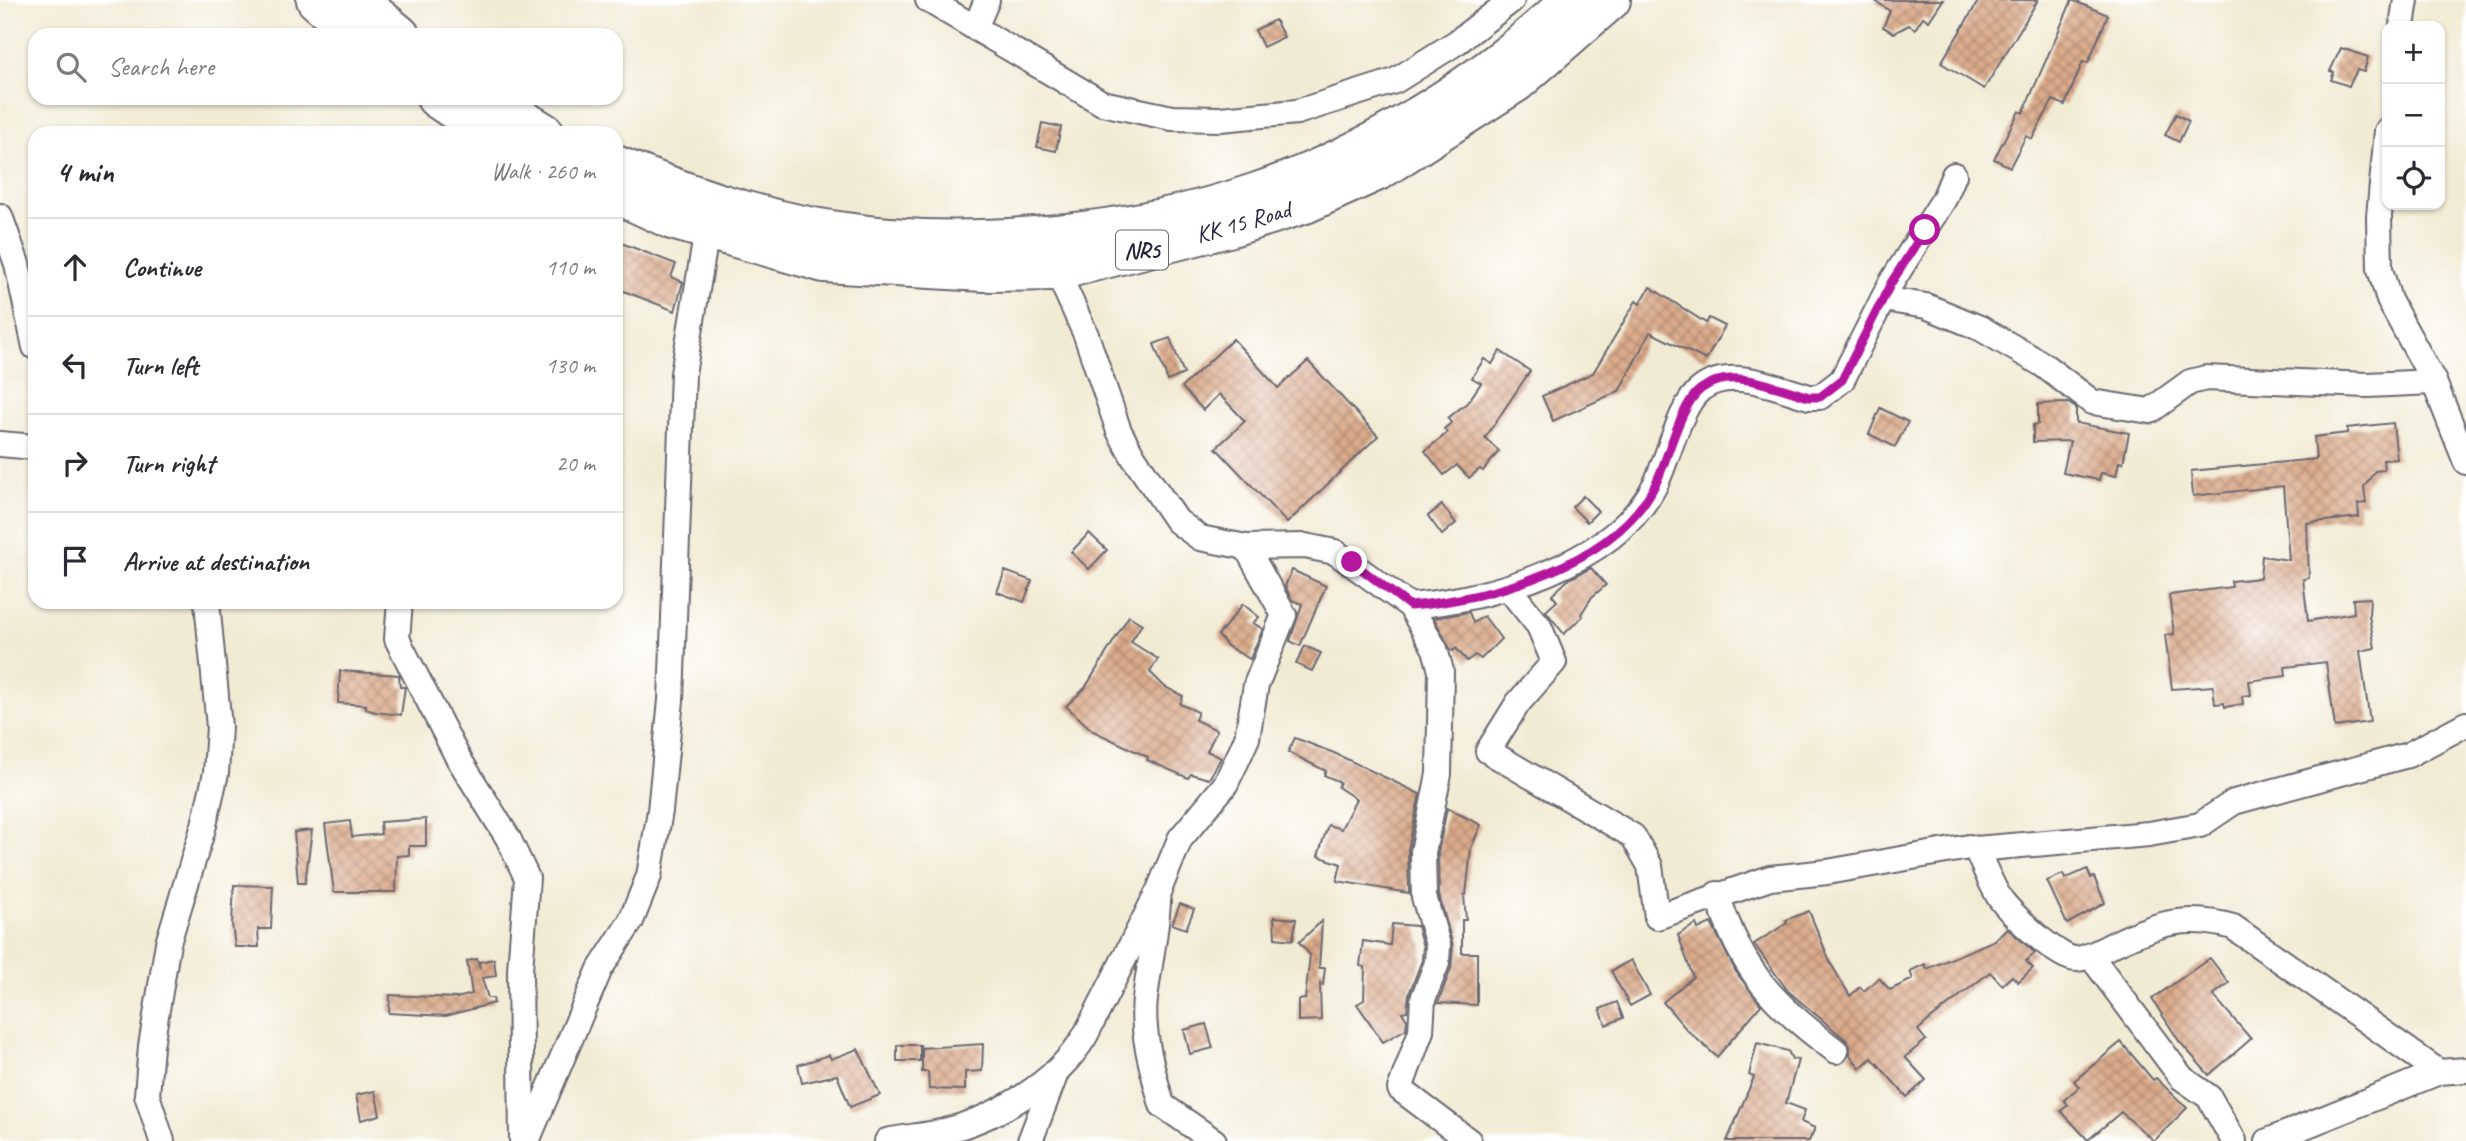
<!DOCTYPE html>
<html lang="en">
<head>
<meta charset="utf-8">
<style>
  body { margin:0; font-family:Caveat,sans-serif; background:#f7f7f7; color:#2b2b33 }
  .controls { position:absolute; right:21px; top:21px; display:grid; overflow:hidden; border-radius:14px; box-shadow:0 2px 5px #0004 }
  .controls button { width:63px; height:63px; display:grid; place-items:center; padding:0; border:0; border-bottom:2px solid #e1e1e2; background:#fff; color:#2b2b33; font:35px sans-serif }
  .stop { position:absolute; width:21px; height:21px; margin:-16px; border:5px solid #b5179e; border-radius:50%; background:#fff }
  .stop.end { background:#b5179e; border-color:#fff; box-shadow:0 2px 7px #0008 }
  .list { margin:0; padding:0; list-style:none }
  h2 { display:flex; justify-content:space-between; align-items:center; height:91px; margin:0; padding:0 28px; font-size:30px }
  h2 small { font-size:23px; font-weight:400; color:#7c7c81 }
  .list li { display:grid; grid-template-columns:46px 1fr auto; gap:21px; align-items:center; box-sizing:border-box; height:98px; padding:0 28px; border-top:2px solid #e1e1e2 }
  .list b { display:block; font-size:26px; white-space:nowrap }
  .list em { font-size:23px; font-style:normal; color:#7c7c81 }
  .icon { flex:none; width:38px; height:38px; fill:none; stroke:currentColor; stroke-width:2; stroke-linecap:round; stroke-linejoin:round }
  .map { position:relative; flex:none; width:2466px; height:1141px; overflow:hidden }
  .search { position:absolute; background:#fff; box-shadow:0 2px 5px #0004; left:28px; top:28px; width:595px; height:77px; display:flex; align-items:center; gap:18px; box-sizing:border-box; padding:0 24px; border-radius:21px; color:#7c7c81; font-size:26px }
  .panel { position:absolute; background:#fff; box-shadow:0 2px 5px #0004; left:28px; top:126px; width:595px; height:483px; border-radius:21px }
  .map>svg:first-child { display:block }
</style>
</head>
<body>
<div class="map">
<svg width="2466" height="1141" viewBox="0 0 2466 1141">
  <defs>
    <pattern id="building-cross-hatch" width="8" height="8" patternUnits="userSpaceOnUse" patternTransform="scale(1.75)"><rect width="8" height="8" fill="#dcab8b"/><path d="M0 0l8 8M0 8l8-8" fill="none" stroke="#b28b73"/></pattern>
  </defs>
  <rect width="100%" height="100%" fill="#fff"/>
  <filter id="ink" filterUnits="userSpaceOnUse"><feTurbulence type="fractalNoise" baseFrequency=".0143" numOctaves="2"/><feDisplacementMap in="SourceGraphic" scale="14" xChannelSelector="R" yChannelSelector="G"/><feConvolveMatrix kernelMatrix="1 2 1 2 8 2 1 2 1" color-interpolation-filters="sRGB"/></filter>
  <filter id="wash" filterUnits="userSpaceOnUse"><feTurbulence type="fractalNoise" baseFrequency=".00686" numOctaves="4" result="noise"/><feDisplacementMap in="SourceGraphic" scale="28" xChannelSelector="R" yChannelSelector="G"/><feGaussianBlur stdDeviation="1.57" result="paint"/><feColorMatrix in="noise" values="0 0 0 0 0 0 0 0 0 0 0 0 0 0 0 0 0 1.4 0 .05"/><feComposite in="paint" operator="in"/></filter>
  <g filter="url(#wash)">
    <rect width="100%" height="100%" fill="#f2ebd4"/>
    <g id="blocks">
      <g fill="url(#building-cross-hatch)">
        <path d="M 1874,0 L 1943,0 L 1929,21 L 1923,17 L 1915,29 L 1909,25 L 1894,33 L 1883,27 L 1890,11 Z"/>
        <path d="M 1979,0 L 2038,0 L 1984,89 L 1941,63 Z"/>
        <path d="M 2072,0 L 2108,15 L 2088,63 L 2083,61 L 2065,105 L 2053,100 L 2032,139 L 2026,136 L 2010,167 L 1994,159 L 2019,111 L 2023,113 Z"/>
        <path d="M 1275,20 L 1284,37 L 1263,47 L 1255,30 Z"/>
        <path d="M 2341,48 L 2368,57 L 2364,72 L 2357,70 L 2349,86 L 2331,80 L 2334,72 L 2330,71 Z"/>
        <path d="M 2176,114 L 2189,121 L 2179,142 L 2165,135 Z"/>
        <path d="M 1042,123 L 1061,127 L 1056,151 L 1037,147 Z"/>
        <path d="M 616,241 L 676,264 L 671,277 L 683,282 L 675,311 L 616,288 Z"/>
        <path d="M 1650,287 L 1706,323 L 1709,318 L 1725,326 L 1706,360 L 1650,332 L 1619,391 L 1553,421 L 1542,396 L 1593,373 L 1636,301 L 1640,304 Z"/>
        <path d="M 1170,338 L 1184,374 L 1168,381 L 1154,344 Z"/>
        <path d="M 1233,339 L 1278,388 L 1308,361 L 1378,436 L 1287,523 L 1216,448 L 1245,421 L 1219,394 L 1203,410 L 1182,387 Z"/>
        <path d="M 1500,351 L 1530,371 L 1485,438 L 1499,451 L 1483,471 L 1480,469 L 1469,478 L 1457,465 L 1444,475 L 1425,451 L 1447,433 L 1444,429 L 1451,423 L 1448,418 L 1468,402 L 1481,383 L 1472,378 L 1484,359 L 1492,364 Z"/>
        <path d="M 2068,403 L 2076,408 L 2076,423 L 2129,433 L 2123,463 L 2119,462 L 2116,476 L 2101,473 L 2099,480 L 2063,473 L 2070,441 L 2033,442 L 2033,425 L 2038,424 L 2038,404 Z"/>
        <path d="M 1880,408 L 1908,422 L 1895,447 L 1869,434 Z"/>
        <path d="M 2393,423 L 2397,459 L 2383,460 L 2384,470 L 2375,471 L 2364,487 L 2366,503 L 2358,504 L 2359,517 L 2307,523 L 2309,578 L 2303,579 L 2308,621 L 2354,613 L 2353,599 L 2370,598 L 2369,616 L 2375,648 L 2360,651 L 2370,722 L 2335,727 L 2326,662 L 2285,667 L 2286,676 L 2249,681 L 2251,695 L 2242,696 L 2243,704 L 2225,707 L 2224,703 L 2215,704 L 2213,686 L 2172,689 L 2165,635 L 2174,634 L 2169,595 L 2232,587 L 2231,581 L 2260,578 L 2262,556 L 2289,560 L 2283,486 L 2193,496 L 2191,471 L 2316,459 L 2314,437 L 2347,433 L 2347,428 Z"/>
        <path d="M 1583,496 L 1598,511 L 1587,522 L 1572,507 Z"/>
        <path d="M 1442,505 L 1456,523 L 1442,535 L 1428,516 Z"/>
        <path d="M 1089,533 L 1107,550 L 1089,569 L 1071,552 Z"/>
        <path d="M 1591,568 L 1606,585 L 1592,597 L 1581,614 L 1583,616 L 1564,634 L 1546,611 L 1557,601 L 1552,595 L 1569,579 Z"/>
        <path d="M 1292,570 L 1326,586 L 1300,646 L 1290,641 L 1302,604 L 1292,600 L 1285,586 Z"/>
        <path d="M 1005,571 L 1032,581 L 1024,602 L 997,592 Z"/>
        <path d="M 1243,604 L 1259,617 L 1253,623 L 1263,629 L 1250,659 L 1227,646 L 1218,635 Z"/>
        <path d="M 1469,612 L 1473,623 L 1484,616 L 1501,639 L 1481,659 L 1475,655 L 1467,661 L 1456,648 L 1453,651 L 1450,649 L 1434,618 Z"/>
        <path d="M 1129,616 L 1142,624 L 1131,642 L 1158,659 L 1150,672 L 1165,687 L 1183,696 L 1180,704 L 1198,712 L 1195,720 L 1217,730 L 1207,751 L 1221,758 L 1209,779 L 1191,774 L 1188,778 L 1147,760 L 1148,757 L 1093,731 L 1066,706 L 1085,688 Z"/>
        <path d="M 1305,646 L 1321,653 L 1312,671 L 1296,664 Z"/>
        <path d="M 340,671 L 399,675 L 400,687 L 405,687 L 401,715 L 375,712 L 366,709 L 366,705 L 338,703 Z"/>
        <path d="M 1295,738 L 1334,753 L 1420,794 L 1408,849 L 1409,893 L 1337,881 L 1341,864 L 1318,856 L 1328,825 L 1341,829 L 1356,799 L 1338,787 L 1340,782 L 1324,775 L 1326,771 L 1288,752 Z"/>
        <path d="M 1447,808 L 1481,825 L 1471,848 L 1466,895 L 1464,895 L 1466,920 L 1462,920 L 1462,953 L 1477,953 L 1477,1005 L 1438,1003 L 1451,968 L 1453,946 L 1439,895 L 1438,853 Z"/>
        <path d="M 426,819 L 426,846 L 409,846 L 409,855 L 397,856 L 396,892 L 334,892 L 325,824 L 350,821 L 352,837 L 381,834 L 380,822 Z"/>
        <path d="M 312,830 L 305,883 L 298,883 L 294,832 Z"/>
        <path d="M 2087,869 L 2091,878 L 2094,877 L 2105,903 L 2067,924 L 2047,881 L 2063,874 L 2065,879 Z"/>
        <path d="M 234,885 L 273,886 L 271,929 L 258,929 L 259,947 L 235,947 L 232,924 Z"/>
        <path d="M 1180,904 L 1194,909 L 1186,929 L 1172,924 Z"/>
        <path d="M 1809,911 L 1831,964 L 1850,996 L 1860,987 L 1864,991 L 1879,978 L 1890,990 L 1913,979 L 1910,971 L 1925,964 L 1927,969 L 1995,940 L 2007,928 L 2035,953 L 2026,961 L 2033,968 L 2018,982 L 2012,976 L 2002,985 L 1990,972 L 1928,1021 L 1918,1030 L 1926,1040 L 1905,1057 L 1926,1080 L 1907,1097 L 1872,1058 L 1860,1068 L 1850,1055 L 1850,1046 L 1846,1040 L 1788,991 L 1754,944 L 1787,923 L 1786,920 Z"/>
        <path d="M 1274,917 L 1296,919 L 1293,940 L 1275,938 Z"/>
        <path d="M 1322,921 L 1319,968 L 1325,968 L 1323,985 L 1320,984 L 1321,1020 L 1298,1021 L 1298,1000 L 1305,999 L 1310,955 L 1299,942 Z"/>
        <path d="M 1711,923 L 1736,972 L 1761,1005 L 1717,1057 L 1687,1030 L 1663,1002 L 1693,977 L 1678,935 L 1696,924 L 1698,929 Z"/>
        <path d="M 1392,924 L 1417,926 L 1423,947 L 1422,960 L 1409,994 L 1407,1011 L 1402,1012 L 1407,1020 L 1406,1029 L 1383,1042 L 1357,1004 L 1364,1000 L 1365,967 L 1360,966 L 1363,941 L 1390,945 Z"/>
        <path d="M 2210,958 L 2229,983 L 2213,995 L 2251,1039 L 2209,1075 L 2179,1041 L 2152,999 Z"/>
        <path d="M 477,959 L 480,969 L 479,962 L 494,959 L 496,976 L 482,978 L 488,998 L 493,998 L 494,1003 L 446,1016 L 389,1013 L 390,995 L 457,998 L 472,994 L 467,961 Z"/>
        <path d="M 1631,960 L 1650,995 L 1630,1006 L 1611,971 Z"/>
        <path d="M 1617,1002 L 1623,1018 L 1606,1025 L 1600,1009 Z"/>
        <path d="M 1206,1024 L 1213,1048 L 1190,1054 L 1184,1030 Z"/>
        <path d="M 2121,1042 L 2153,1080 L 2156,1078 L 2187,1108 L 2154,1141 L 2121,1112 L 2088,1140 L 2061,1111 L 2068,1105 L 2064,1100 L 2079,1087 L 2074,1081 Z"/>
        <path d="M 1757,1043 L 1788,1051 L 1792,1059 L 1798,1060 L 1786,1103 L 1805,1110 L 1801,1122 L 1815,1128 L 1809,1141 L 1727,1141 L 1754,1077 L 1749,1075 Z"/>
        <path d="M 983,1044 L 982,1071 L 965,1072 L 965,1090 L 929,1089 L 928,1072 L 922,1072 L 922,1048 Z"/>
        <rect x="897" y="1045" width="23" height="16"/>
        <path d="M 858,1049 L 880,1095 L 850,1107 L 837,1075 L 802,1083 L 798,1065 L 829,1055 L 831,1059 Z"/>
        <path d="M 375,1091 L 380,1115 L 361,1120 L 356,1095 Z"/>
      </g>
    </g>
  </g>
  <g filter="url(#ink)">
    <use href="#blocks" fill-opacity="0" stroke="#6b6871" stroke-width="2"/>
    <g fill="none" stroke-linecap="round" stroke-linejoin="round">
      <defs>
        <g id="street">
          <path d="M 928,0 L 1102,103 L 1172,118 L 1220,119 L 1297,112 L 1395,81 L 1457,42 L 1512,0"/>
          <path d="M 2402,26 L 2406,0"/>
          <path d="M 975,28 L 987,0"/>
          <path d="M 2387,131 L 2379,216 L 2380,269 L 2389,300 L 2434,382 L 2466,462"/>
          <path d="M 0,216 L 17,264 L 35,347"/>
          <path d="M 1057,271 L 1086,335 L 1119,431 L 1134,458 L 1177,521 L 1200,538 L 1246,547 L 1305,546 L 1335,552 L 1410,606 C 1492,599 1615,564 1655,485 C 1668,460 1680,404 1701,389 C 1731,366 1777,388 1809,397 L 1820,397 L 1842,380 L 1891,283 L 1944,199 L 1954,175"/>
          <path d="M 1883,299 L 1926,306 L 1980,328 L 2042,364 L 2092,402 L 2150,411 L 2190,382 L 2206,378 L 2367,385 L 2434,382"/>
          <path d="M 0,444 L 35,447"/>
          <path d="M 1509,589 L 1539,626 L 1554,662 L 1518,703 L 1488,751 L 1633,836 L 1650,866 L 1657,917 L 1770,878 L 1827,872 L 1969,847 L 1976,849 L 2149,834 L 2200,825 L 2234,802 L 2408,755 L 2466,724"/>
          <path d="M 400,602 L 397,639 L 457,756 L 508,838 L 527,878 L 520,970 L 522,1140"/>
          <path d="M 1410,606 L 1435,649 L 1441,671 L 1439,774 L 1423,852 L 1424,897 L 1438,945 L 1437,963 L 1423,999 L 1421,1031 L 1400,1089 L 1469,1141"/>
          <path d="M 1976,849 C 1983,864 1990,882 1999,897 C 2009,912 2059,960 2076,959 C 2090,958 2103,949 2116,943 C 2158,923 2187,914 2233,927 L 2439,1072"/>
          <path d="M 1717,894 C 1741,971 1773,1004 1836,1051"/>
          <path d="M 1158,902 C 1156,935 1149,966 1145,999 C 1141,1034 1153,1071 1162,1105 L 1214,1141"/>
          <path d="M 2090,955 L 2182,1078 L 2209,1097 L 2234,1141"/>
          <path d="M 162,1141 L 147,1095 L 151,1046 L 168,943 L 204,825 L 216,773 L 219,727 L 207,602"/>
          <path d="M 527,1141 L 600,969 L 631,921 L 649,876 L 660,811 L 671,700 L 683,374 L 707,230"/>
          <path d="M 887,1141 C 905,1137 923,1136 941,1132 C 995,1119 1056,1084 1085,1036 L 1159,890 L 1180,839 L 1225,785 L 1238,758 L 1247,738 L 1256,685 L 1284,615 L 1246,547"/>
          <path d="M 1030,1141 L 1056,1073"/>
          <path d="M 2268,1141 L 2439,1072 L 2466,1070"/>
        </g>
        <g id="highway">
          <path d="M 316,0 L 357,35"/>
          <path d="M 358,0 L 400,35"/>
          <path d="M 436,98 L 488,133"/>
          <path d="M 488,98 L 545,133"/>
          <path d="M 616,165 C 688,194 761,220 838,231 C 966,251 1135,234 1257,192 C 1367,155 1488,81 1570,0"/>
          <path d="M 616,194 L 672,220 L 824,263 L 984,272 L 1057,271 L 1232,227 L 1305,204 L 1380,170 L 1517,82 L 1611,0"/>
        </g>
      </defs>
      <use href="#street" stroke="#6b6871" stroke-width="28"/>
      <use href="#highway" stroke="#6b6871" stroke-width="42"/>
      <use href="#street" stroke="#fff" stroke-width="24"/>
      <use href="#highway" stroke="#fff" stroke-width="38"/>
    </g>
  </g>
  <g fill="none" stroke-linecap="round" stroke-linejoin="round" filter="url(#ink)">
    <path stroke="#b5179e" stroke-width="9" d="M 1352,562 L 1410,606 C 1492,599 1615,564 1655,485 C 1668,460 1680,404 1701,389 C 1731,366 1777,388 1809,397 L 1820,397 L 1842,380 L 1891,283 L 1925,230"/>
  </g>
  <g text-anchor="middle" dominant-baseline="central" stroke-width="7" stroke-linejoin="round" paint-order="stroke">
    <rect fill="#fff" stroke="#646476" stroke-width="2" x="1116" y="230.5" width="52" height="39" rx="5"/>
    <g font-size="23" font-weight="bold" fill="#22223b">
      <text x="1142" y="250">NR5</text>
    </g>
    <g font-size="24" fill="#22223b" stroke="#fff">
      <text transform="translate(1243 222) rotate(-16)">KK 15 Road</text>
    </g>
  </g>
</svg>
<div class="controls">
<button>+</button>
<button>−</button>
<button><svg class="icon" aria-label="locate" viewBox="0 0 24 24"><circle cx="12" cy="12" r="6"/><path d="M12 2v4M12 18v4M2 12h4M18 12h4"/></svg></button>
</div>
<div class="stop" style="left:1925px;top:230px"></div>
<div class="stop end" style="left:1352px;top:562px"></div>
<div class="search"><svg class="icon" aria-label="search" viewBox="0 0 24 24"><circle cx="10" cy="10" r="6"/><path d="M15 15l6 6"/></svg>Search here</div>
<section class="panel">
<h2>4 min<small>Walk · 260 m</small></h2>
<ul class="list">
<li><svg class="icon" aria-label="ahead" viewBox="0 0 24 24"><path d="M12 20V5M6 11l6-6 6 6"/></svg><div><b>Continue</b></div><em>110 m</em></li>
<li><svg class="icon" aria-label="left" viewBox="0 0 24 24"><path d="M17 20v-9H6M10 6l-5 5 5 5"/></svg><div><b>Turn left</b></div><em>130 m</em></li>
<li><svg class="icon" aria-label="right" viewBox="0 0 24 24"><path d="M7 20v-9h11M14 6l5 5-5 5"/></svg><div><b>Turn right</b></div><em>20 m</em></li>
<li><svg class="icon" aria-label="arrive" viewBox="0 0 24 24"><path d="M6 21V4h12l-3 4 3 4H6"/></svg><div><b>Arrive at destination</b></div></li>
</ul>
</section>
</div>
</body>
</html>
